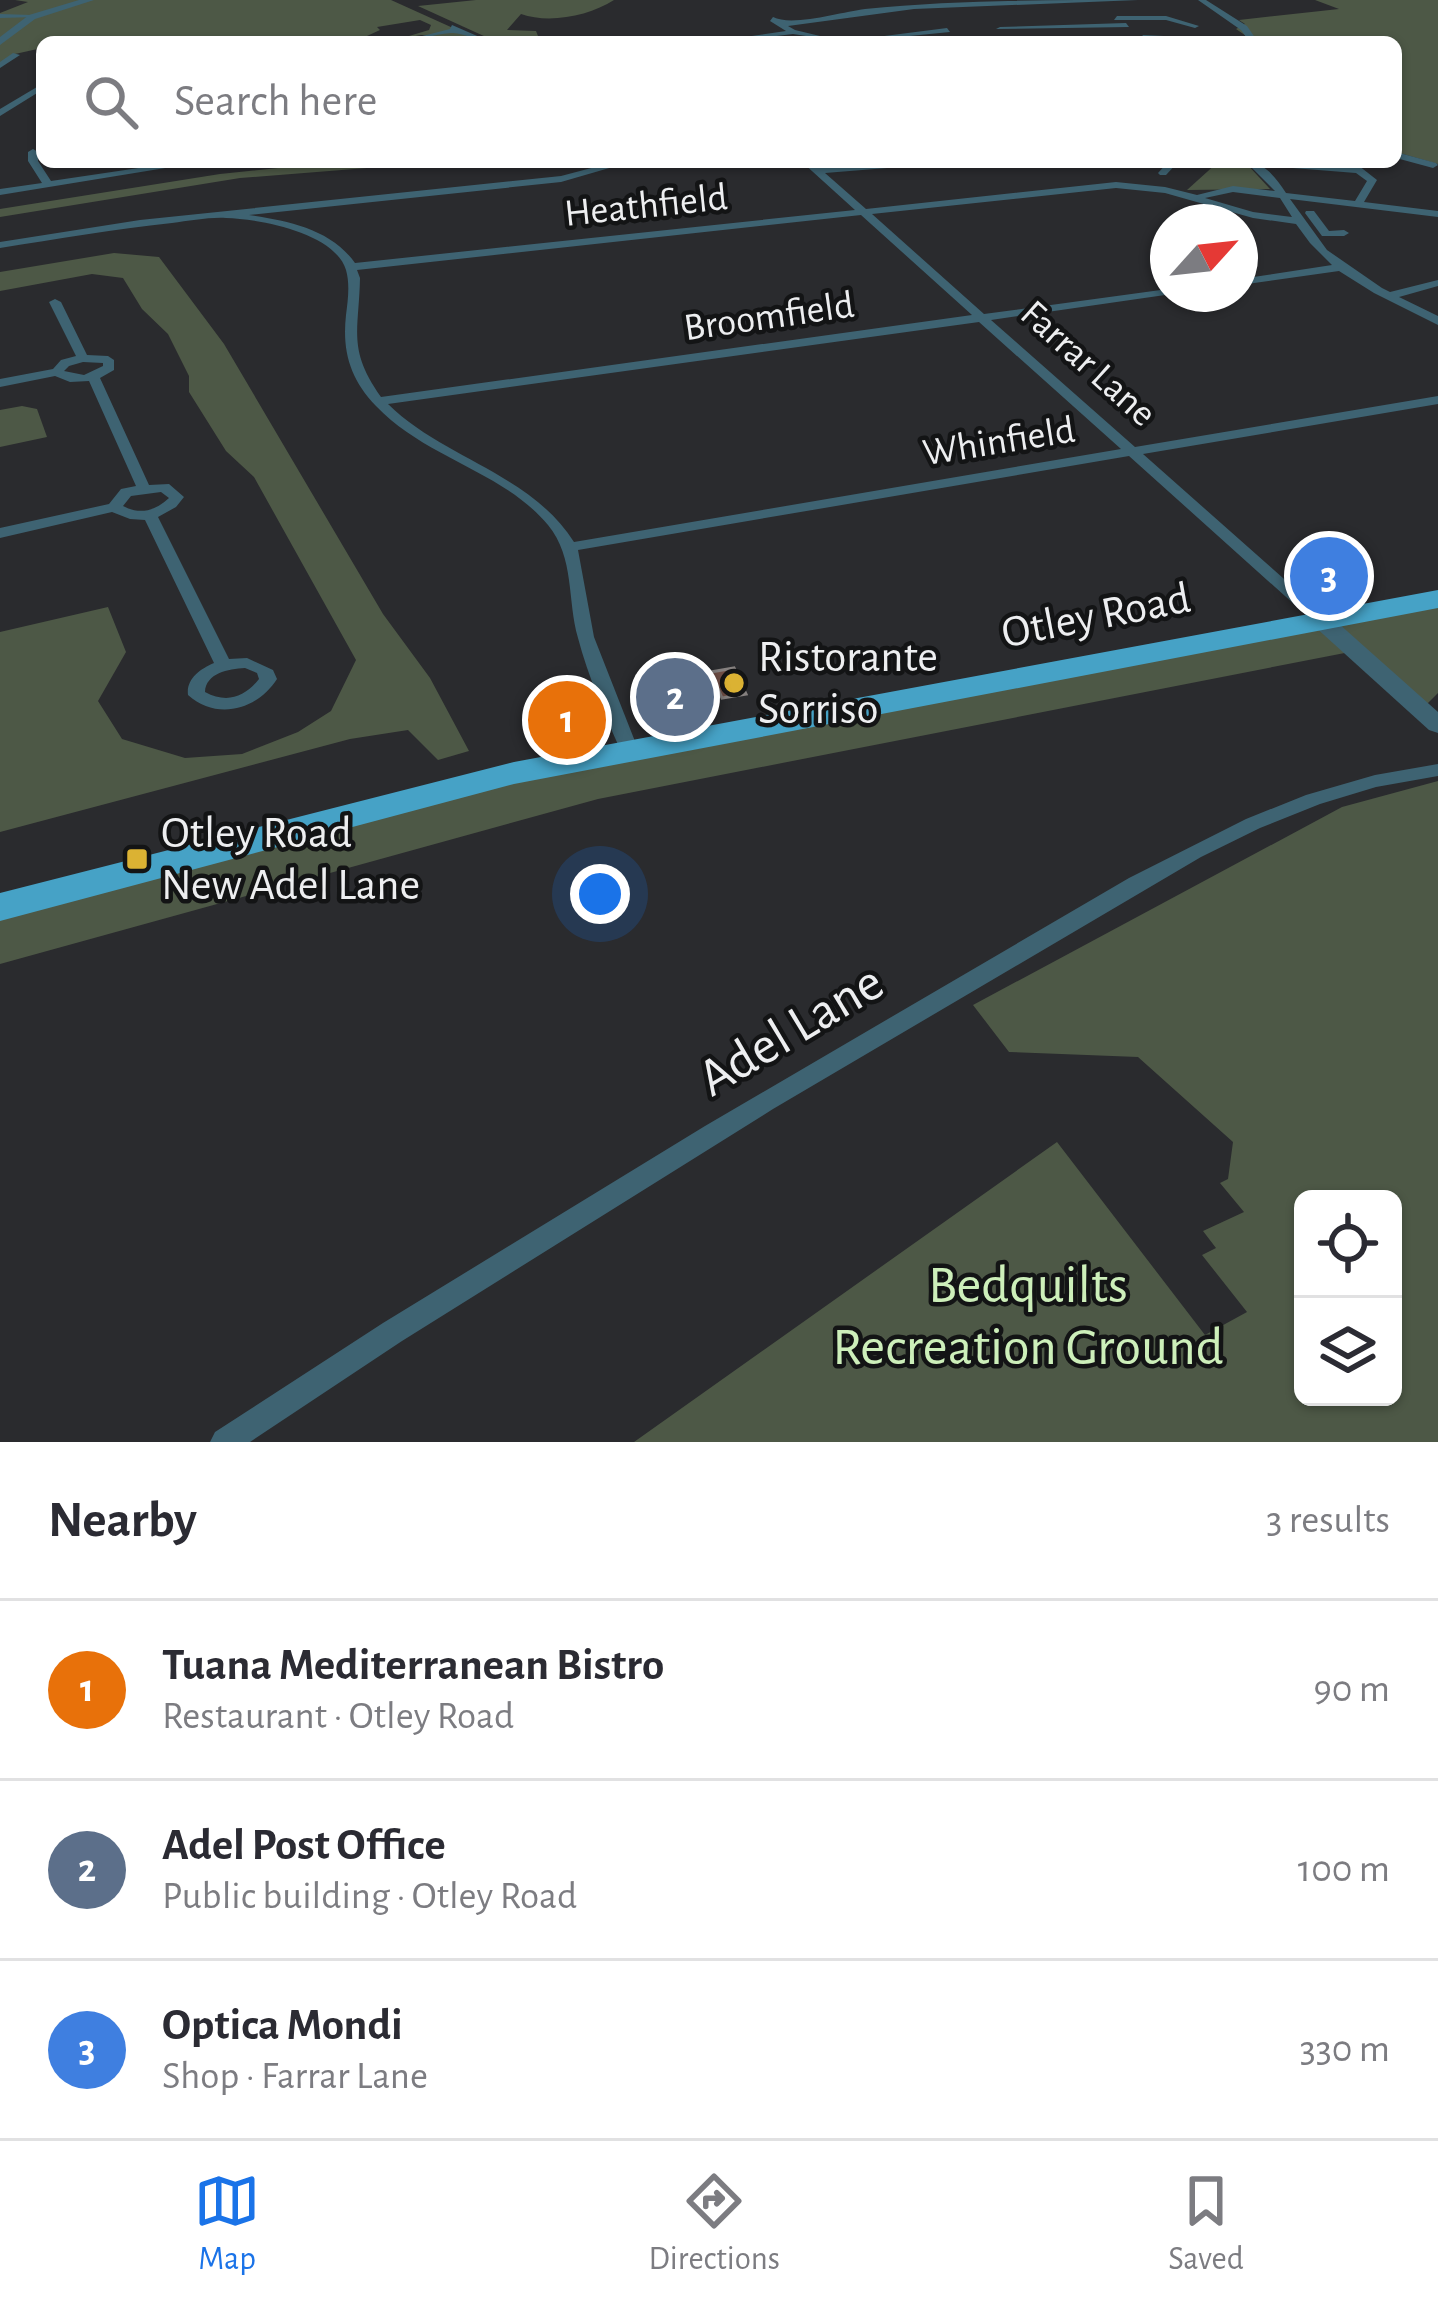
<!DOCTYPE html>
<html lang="en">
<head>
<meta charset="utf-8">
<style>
  body { margin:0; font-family:"Alegreya Sans",sans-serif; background:#f2f2f3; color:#2b2b33 }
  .controls { position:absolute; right:36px; bottom:36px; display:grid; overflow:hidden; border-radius:18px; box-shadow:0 3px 9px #0004 }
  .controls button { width:108px; height:108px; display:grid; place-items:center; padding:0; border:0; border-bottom:3px solid #e1e1e2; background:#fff; color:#2b2b33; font:60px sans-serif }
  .compass { position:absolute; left:1150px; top:204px; width:108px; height:108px; border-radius:50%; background:#fff; box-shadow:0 3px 9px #0004; rotate:63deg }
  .you { position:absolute; left:600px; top:894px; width:42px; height:42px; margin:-30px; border:9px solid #fff; border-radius:50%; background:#1a73e8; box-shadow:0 0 0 18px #1a73e833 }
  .badge { display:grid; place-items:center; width:78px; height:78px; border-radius:50%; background:#1a73e8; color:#fff; font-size:39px; font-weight:700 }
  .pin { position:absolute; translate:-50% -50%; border:6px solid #fff; box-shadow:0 3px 12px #0006 }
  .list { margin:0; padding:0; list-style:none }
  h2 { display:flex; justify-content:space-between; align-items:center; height:156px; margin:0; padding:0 48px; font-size:51px }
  h2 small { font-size:39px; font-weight:400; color:#7c7c81 }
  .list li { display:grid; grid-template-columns:78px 1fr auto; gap:36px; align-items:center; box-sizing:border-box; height:180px; padding:0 48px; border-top:3px solid #e1e1e2 }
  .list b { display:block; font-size:45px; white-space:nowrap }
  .list p { margin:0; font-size:39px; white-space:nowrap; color:#7c7c81 }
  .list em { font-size:39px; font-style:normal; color:#7c7c81 }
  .icon { flex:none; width:66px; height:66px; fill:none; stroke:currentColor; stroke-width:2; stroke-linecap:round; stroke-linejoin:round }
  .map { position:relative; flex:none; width:1438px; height:1442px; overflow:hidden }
  .search { position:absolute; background:#fff; box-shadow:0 3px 9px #0004; left:36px; right:36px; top:36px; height:132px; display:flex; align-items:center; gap:30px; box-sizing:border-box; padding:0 42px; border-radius:18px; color:#7c7c81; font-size:45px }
  .sheet { height:696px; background:#fff }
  nav { display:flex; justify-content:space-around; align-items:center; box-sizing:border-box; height:168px; border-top:3px solid #e1e1e2; background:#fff; font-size:33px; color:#7c7c81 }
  nav a { display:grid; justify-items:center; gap:6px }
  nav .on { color:#1a73e8 }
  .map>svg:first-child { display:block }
</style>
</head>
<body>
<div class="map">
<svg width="1438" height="1442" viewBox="0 0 1438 1442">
  <rect width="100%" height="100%" fill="#2a2b2e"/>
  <g fill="#4d5846" fill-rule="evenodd">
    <path d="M 15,0 L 391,0 L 484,42 L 421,35 L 399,39 L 429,30 L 431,25 L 420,20 L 377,27 L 380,30 L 354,42 L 42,42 L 42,48 L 15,54 L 0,64 L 0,13 L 28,2 Z"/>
    <path d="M 476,0 L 614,0 C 589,16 549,24 521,14 L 507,30 L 536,31 L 540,41 L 535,42 L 497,42 L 418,6 Z"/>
    <path d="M 1315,0 L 1438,0 L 1438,164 L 1396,152 L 1396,42 L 1255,42 L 1236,29 L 1245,24 L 1239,20 L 1339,9 Z"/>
    <path d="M 337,162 L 442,162 L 240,178 L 0,217 L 0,209 L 220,174 Z"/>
    <path d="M 1218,162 L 1245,162 L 1270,189 L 1187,190 Z"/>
    <path d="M 114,253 L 159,257 L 224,344 L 383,614 L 430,678 L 469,751 L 438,760 L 408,730 L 350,739 L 0,832 L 0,632 L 108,607 L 126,652 L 98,701 L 122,739 L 185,758 L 242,754 L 298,732 L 331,711 L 356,660 L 254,477 L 226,451 L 189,392 L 189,376 L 168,334 L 142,309 L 123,278 L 92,274 L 0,291 L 0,272 Z"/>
    <path d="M 22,406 L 37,409 L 47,437 L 0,447 L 0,410 Z"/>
    <path d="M 1438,599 L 1438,693 L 1421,710 L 1355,651 L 598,799 L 0,964 L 0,907 L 514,773 Z"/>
    <path d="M 1438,781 L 1438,1442 L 634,1442 L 1057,1142 L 1205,1335 L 1247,1312 L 1202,1255 L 1216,1248 L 1203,1231 L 1244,1212 L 1220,1183 L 1228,1179 L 1233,1142 L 1138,1057 L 1009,1052 L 973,1005 L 1342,807 ZM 1393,1199 L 1393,1397 L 1303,1397 L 1303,1199 Z"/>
  </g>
  <g fill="#714f46" stroke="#85807f" stroke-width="3">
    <path d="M 734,668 L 746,694 L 722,698 L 711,672 Z"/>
    <path d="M 674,669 L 688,700 L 649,707 L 637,676 Z"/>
  </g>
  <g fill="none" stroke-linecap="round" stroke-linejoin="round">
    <g fill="#3e6372" fill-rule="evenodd">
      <path d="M 1138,0 L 914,9 L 788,26 L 795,30 L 845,42 L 793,34 L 735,41 L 731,39 L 786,31 L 770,21 L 773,17 C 792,27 841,12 865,9 C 955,0 1047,0 1138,0 Z"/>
      <path d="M 1198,0 L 1206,0 L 1247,26 L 1258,42 L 1250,42 L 1241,30 Z"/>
      <path d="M 0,14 L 32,15 L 36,17 L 0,18 Z"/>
      <path d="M 1117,16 L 1166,16 L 1199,26 L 1195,28 L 1166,20 L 1114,20 Z"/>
      <path d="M 1126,23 L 1129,27 L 996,29 L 1000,27 Z"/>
      <path d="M 452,25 L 491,42 C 476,42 464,32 451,33 C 433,34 417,42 399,42 L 450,29 Z"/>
      <path d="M 947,28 L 950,32 L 849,42 L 853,40 Z"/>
      <path d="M 1143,35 L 1227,39 L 1231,41 L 1140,39 Z"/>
      <path d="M 13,53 L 20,55 L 0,68 L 0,62 Z"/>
      <path d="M 42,84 L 42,90 L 0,116 L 0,109 Z"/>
      <path d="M 33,149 L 38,152 L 38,161 L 51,181 L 179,162 L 202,162 L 0,195 L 0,189 L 42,183 L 28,161 L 28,152 Z"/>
      <path d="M 1396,152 L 1436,163 L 1438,165 L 1433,168 L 1396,158 Z"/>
      <path d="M 614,162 L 630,162 L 561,182 L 249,215 C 288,221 331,229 355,263 L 855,210 L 802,162 L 813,162 L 819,168 L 916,162 L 912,166 L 825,173 L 866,209 L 1116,182 L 1165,187 L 1197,195 L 1233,186 L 1275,191 L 1246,162 C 1265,162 1276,178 1286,193 L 1355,201 L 1367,181 L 1356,173 L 1280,167 L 1275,164 L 1291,162 L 1348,166 L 1348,162 L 1354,162 L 1377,180 L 1364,202 L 1438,211 L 1438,217 L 1290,199 L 1327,250 L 1382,288 L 1390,292 L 1438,280 L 1438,286 L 1399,297 L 1438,316 L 1438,325 L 1374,293 L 1339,271 L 1240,285 L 1240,279 L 1332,265 L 1310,243 L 1296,224 L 1253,218 L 1165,193 L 1116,188 L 872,214 L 984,314 L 1168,289 L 1168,294 L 1172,294 L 991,320 L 1135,447 L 1438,396 L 1438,404 L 1143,454 L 1327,617 L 1329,620 L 1327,623 L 1315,623 L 1129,456 L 578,550 L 594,637 L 638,749 L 629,755 L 620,749 C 604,713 588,676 578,638 C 567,600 575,558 548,525 C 503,471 425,458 376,406 C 350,379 342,351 346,315 C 348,300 350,284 346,270 C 335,233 260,219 226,218 C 209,217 189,221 172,223 C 114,229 57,239 0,248 L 0,242 L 140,220 L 561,176 ZM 1233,192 L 1280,198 L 1292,217 L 1253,212 L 1205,198 ZM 861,215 L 972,315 L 381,397 C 347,349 359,331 360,278 L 357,270 ZM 979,322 L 1121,449 L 574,542 C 530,473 444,459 388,404 Z"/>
      <path d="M 1168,162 L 1178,162 L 1166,175 L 1160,175 L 1158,173 Z"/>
      <path d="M 1306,211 L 1314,211 L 1329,231 L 1344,230 L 1349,233 L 1344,236 L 1322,236 L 1305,213 Z"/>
      <path d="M 55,299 L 61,302 L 87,355 L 108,356 L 114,360 L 114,370 L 100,378 L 149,485 L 169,484 L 184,497 L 176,507 L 158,517 L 229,659 L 247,658 L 273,670 L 277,679 C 257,710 217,721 188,695 C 186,679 200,669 214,663 L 145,520 L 130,519 L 112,512 L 0,538 L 0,528 L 109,504 L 121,489 L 136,486 L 89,381 L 70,382 L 55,376 L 0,387 L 0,379 L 53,369 L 61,360 L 76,356 L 49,302 ZM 83,362 L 103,363 L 103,366 L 84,375 L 64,371 L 69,366 ZM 161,492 L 169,498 C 155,511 140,515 123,506 L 131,496 ZM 245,668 L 257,673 L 259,679 C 245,697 227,704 205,692 C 206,673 228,669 245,668 Z"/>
      <path d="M 1438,764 L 1438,776 L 1376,787 L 1320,804 L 1260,828 L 1201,857 L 773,1109 L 402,1341 L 250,1442 L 210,1442 L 215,1432 L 383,1323 L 705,1126 L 1129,878 L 1246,819 L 1306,795 L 1375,775 Z"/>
    </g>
    <g fill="#3e6372" fill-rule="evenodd">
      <path d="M 79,0 L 94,0 L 35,19 L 0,45 L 0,37 L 29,15 Z"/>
      <path d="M 1321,613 L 1329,615 L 1438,712 L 1438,733 L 1429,730 L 1313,625 L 1310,620 L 1313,615 Z"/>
    </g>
    <path fill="#46a2c6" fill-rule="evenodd" d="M 1438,590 L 1438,608 L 514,784 L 0,921 L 0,893 L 514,762 Z"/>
  </g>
  <g fill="#dbb233" stroke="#131415" stroke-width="4.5">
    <circle cx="734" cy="683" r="12"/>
    <rect x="125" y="847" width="24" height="24" rx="6"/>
  </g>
  <g text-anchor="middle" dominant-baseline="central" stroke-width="9" stroke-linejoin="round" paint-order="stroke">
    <g font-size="39" fill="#edeef0" stroke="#131415">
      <text transform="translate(646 206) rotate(-6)">Heathfield</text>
      <text transform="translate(769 317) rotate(-8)">Broomfield</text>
      <text transform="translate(1088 364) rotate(42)">Farrar Lane</text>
      <text transform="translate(999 442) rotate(-9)">Whinfield</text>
    </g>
    <g font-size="45" fill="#edeef0" stroke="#131415">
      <text transform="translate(1096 616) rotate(-11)">Otley Road</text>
    </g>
    <g font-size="45" fill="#edeef0" stroke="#131415" text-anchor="start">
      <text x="758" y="657">Ristorante<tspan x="758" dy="52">Sorriso</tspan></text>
      <text x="161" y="833">Otley Road<tspan x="161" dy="52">New Adel Lane</tspan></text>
    </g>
    <g font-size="54" fill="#edeef0" stroke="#131415">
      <text transform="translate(791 1031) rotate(-31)">Adel Lane</text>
    </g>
    <g font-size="54" fill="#cdefba" stroke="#131415">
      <text x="1028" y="1286">Bedquilts<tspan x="1028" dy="62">Recreation Ground</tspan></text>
    </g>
  </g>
</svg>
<div class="controls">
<button><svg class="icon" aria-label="locate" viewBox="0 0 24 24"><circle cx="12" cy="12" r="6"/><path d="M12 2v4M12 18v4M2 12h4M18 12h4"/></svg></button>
<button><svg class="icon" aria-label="layers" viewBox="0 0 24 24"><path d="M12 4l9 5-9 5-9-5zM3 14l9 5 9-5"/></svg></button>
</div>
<svg class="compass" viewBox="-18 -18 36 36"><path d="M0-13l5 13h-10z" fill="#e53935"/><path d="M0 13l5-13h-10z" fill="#7c7c81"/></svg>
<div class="you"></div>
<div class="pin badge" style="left:567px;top:720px;background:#e8710a">1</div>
<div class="pin badge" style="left:675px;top:697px;background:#5c6f8a">2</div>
<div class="pin badge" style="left:1329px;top:576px;background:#3f7fe0">3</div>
<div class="search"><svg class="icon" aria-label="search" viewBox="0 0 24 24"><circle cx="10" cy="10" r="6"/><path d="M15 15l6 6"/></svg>Search here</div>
</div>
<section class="sheet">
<h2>Nearby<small>3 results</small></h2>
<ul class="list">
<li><span class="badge" style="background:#e8710a">1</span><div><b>Tuana Mediterranean Bistro</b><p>Restaurant · Otley Road</p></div><em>90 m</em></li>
<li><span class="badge" style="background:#5c6f8a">2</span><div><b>Adel Post Office</b><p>Public building · Otley Road</p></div><em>100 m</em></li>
<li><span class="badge" style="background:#3f7fe0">3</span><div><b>Optica Mondi</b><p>Shop · Farrar Lane</p></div><em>330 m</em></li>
</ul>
</section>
<nav>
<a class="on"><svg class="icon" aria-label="map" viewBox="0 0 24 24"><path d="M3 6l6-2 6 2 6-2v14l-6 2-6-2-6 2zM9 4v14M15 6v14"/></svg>Map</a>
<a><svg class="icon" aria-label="directions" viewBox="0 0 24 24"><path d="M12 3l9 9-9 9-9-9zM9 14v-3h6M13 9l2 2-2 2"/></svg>Directions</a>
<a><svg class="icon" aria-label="saved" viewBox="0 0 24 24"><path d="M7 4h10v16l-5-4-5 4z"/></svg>Saved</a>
</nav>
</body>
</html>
